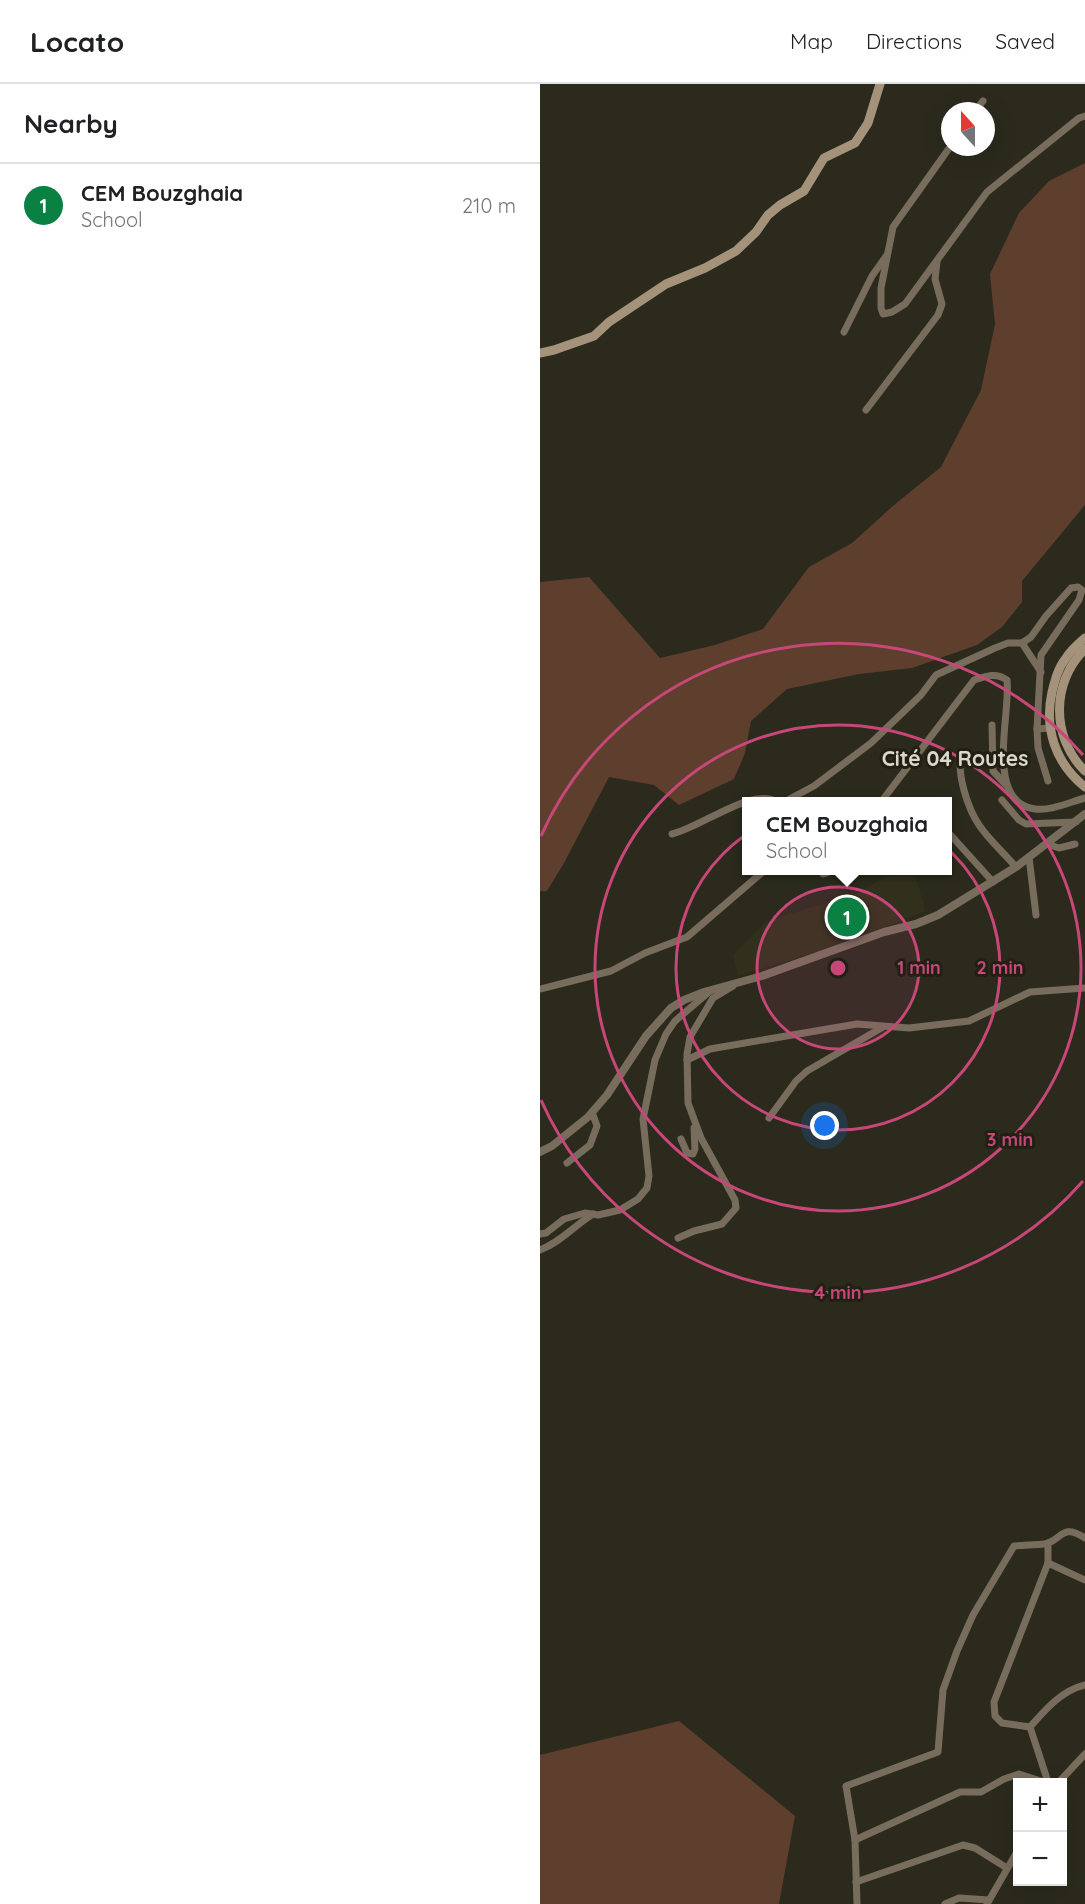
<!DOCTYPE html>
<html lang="en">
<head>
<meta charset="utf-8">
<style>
  body { margin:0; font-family:Quicksand,sans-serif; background:#f6f6f6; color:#202124 }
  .controls { position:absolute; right:18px; bottom:18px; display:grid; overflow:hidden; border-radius:0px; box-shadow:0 6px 24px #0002 }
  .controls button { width:54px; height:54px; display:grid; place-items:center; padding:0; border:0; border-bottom:2px solid #e0e0e0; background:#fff; color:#202124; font:30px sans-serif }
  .compass { position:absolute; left:401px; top:18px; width:54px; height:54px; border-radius:50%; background:#fff; box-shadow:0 6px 24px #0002; rotate:339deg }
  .you { position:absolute; left:285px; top:1042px; width:21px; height:21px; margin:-15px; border:4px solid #fff; border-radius:50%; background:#1a73e8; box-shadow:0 0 0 9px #1a73e833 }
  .badge { display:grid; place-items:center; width:39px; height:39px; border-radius:50%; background:#0b8043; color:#fff; font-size:20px; font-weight:700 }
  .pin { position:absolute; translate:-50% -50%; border:3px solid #fff; box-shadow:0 2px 6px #0006 }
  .popup { position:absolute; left:202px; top:713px; width:210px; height:78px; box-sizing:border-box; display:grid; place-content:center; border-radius:0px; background:#fff; filter:drop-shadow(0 2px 4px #0005); font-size:20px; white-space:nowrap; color:#757577 }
  .popup b { font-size:22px; color:#202124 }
  .popup::after { content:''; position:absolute; left:50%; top:100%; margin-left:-12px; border:12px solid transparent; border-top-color:#fff }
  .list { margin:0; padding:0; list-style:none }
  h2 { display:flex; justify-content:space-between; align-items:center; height:78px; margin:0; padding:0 24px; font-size:26px }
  h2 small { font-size:20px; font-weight:400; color:#757577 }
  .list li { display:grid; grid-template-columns:39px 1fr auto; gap:18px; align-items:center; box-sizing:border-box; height:84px; padding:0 24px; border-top:2px solid #e0e0e0 }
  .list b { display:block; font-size:22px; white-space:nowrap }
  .list p { margin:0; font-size:20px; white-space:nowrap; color:#757577 }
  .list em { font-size:20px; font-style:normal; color:#757577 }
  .map { position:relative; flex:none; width:545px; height:1820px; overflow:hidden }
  header { display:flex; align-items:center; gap:36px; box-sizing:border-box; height:84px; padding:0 30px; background:#fff; border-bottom:2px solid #e0e0e0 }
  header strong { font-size:28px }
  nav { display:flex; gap:33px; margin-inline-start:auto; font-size:21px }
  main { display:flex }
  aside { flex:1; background:#fff }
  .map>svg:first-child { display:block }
</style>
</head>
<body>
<header>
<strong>Locato</strong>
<nav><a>Map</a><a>Directions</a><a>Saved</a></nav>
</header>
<main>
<aside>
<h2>Nearby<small></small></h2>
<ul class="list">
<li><span class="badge">1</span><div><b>CEM Bouzghaia</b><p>School</p></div><em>210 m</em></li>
</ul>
</aside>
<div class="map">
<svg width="545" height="1820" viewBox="0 0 545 1820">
  <rect width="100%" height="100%" fill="#2b2a1d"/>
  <path fill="#31301c" d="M 355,787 L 374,787 L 386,827 L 289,864 L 198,892 L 193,871 L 225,838 L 320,808 Z"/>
  <g fill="#5e3f2e">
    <path d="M 545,79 L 545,421 L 482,497 L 482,518 L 462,543 L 437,561 L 372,584 L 319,590 L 247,605 L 211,637 L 205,669 L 194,695 L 139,721 L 114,701 L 69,693 L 24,779 L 7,807 L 0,807 L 0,498 L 49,493 L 120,574 L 175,561 L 223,545 L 269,483 L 312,459 L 354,421 L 401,383 L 441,306 L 455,240 L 450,190 L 479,129 L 509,97 Z"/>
    <path d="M 139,1637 L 255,1732 L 239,1820 L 0,1820 L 0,1671 Z"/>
  </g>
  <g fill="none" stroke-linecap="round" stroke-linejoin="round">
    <g stroke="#786d5d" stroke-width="7">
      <path d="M 435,27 L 443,17"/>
      <path d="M 410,63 L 353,143 L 341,204 L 341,224 L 343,230 L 352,228 L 365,220 L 447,108 L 539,34 L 545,32"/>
      <path d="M 304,248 L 332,192 L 347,171"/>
      <path d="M 326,326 L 398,231 L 402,220 L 395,195 L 397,178"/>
      <path d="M 482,559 L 501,588"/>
      <path d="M 452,641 L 453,687 L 467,702"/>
      <path d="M 497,645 L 498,664 L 508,697"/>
      <path d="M 421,670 C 417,690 427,723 439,741 C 449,756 464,769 476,783"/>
      <path d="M 462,716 L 479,736 L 486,740 L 536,738"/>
      <path d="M 244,718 L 274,702 L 331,659 L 381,611 L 396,591 L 455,564 L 468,559 L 482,559 L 491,553 L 506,532 L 531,504 L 538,503 L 542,506 L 539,516 L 501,571 L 497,645 L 509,644"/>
      <path d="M 341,718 L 434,596 C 446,592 456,588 467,596 C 471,629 444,719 495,725 C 511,727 530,718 545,714"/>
      <path d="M 407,747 L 453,798"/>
      <path d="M 132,750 C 160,744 213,702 237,718"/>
      <path d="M 507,760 L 519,764 L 535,760"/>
      <path d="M 489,773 L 496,831"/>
      <path d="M 283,790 L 295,786"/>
      <path d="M 0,905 L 71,887 L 105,869 L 147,853 L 225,786"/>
      <path d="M 147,976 L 170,965 L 317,940 L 369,944 L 429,937 L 490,908 L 545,904"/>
      <path d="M 229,1034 L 256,997 L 267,987 L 343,943"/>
      <path d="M 141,1055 L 147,1069 L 153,1070 L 155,1065 L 154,1044"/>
      <path d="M 27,1079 L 50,1061 L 57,1042 L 52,1028"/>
      <path d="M 0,1150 L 6,1149 L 24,1135 L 45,1129 L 58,1131 L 80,1126 L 98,1115 L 107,1104 L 109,1092 L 103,1035 L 115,976 L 126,950 L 135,937 L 170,907"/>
      <path d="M 138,1154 L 154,1147 L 182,1140 L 196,1124 L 195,1116 L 161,1054 L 148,1019 L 147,970 L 150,953 L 173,914 L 193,902"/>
      <path d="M 0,1166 C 21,1158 35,1141 53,1130"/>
      <path d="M 508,1479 L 545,1496"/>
      <path d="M 490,1643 C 506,1625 521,1607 545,1601"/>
      <path d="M 508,1698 L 490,1643 L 462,1639 L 455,1632 L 454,1618 L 508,1479 L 508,1459"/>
      <path d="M 519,1698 L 545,1670"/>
      <path d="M 315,1756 L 306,1702 L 398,1668 L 403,1606 L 417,1567 L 433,1531 L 474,1462 C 484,1461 495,1461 504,1460 C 522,1457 521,1438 545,1454"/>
      <path d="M 316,1798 L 423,1761 L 435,1764 L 467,1784"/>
      <path d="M 317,1820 L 315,1756 L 420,1708 L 441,1708 L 464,1695 L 479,1690 L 504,1698"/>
      <path d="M 405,1820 L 419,1814 L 449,1816"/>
      <path d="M 447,1820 L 478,1766"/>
    </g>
    <path stroke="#786d5d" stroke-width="8" d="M 0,1068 L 12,1062 L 48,1033 L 67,1011 L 106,952 L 131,924 L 144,916 L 164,908 L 222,892 L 344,848 L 376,840 L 398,831 L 476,783 L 545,730"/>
    <g stroke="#a4937a" stroke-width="9">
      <path d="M 0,269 L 14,266 L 54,252 L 69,238 L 126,200 L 165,184 L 196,167 L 216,148 L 228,131 L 240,121 L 264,107 L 284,74 L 315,59 L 328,39 L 340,0"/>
      <path d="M 545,554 C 538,560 531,566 526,574 C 518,584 515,596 512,608 C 504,644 515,679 545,703"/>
      <path d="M 545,565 C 511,598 511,654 545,687"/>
    </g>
  </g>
  <circle cx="298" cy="884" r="81" fill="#c74878" fill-opacity=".12"/>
  <g fill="none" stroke="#c74878" stroke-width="3">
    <circle cx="298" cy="884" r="81"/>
    <circle cx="298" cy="884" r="162"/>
    <circle cx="298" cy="884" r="243"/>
    <path d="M543 1097A325 325 0 0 1 1 1016M1 752A325 325 0 0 1 543 671"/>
  </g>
  <g text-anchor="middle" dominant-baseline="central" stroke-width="6" stroke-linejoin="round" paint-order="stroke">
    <g font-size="21" font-weight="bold" fill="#dad9c9" stroke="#212014">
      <text x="415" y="674">Cité 04 Routes</text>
    </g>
  </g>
  <circle cx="298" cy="884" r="9" fill="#c74878" stroke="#212014" stroke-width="3"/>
  <g font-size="18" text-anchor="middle" font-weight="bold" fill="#c74878" stroke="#212014" stroke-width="6" stroke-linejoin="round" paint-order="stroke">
    <text x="379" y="890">1 min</text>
    <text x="460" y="890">2 min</text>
    <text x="470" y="1062">3 min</text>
    <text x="298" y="1215">4 min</text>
  </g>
</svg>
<div class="controls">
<button>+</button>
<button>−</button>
</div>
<svg class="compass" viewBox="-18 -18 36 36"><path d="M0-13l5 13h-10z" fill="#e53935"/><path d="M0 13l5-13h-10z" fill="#757577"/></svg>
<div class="you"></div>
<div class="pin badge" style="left:307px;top:833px">1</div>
<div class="popup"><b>CEM Bouzghaia</b>School</div>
</div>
</main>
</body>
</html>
